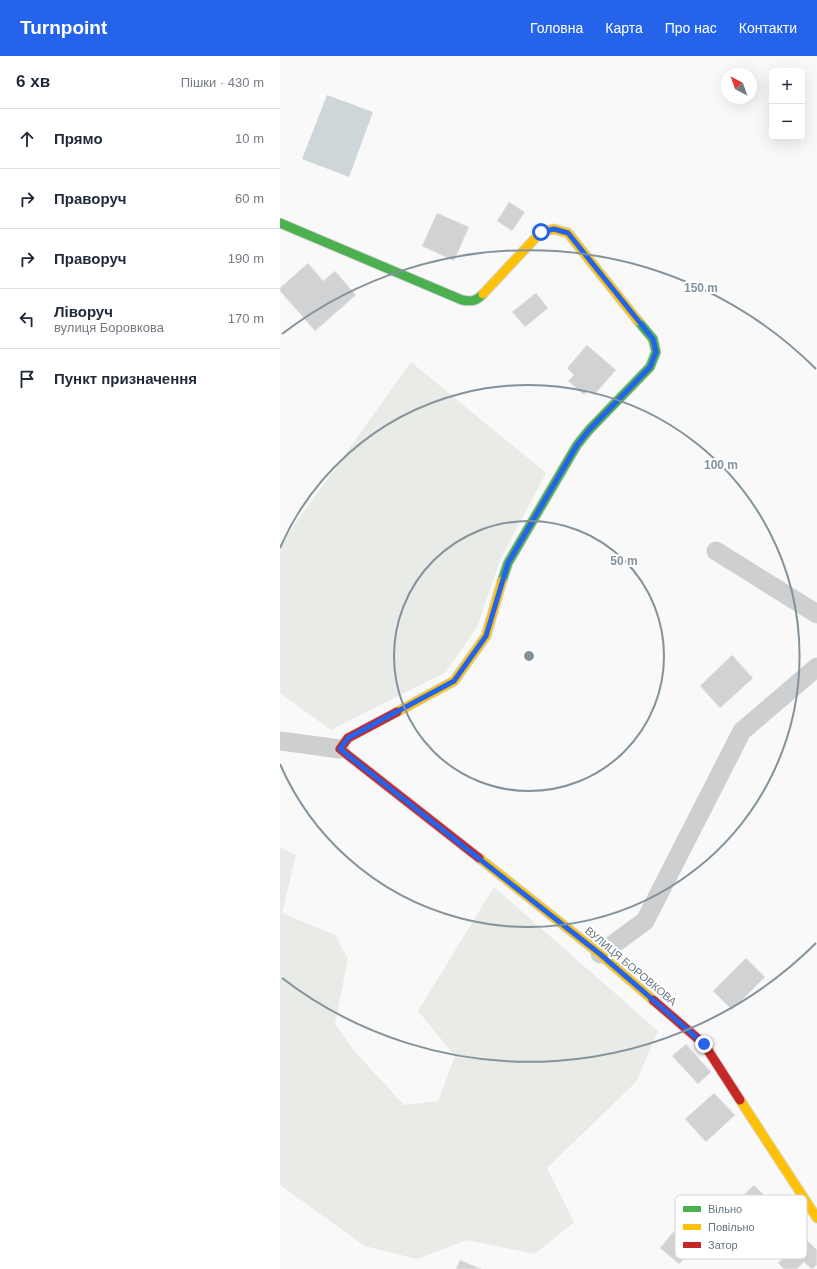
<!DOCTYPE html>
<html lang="uk">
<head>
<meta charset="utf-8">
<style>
  body { margin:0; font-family:Arial,sans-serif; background:#f2f2f3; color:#1f2937 }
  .controls { position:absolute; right:12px; top:12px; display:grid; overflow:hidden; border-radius:6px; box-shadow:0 4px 16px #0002 }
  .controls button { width:36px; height:36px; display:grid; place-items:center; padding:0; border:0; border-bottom:1px solid #e0e1e3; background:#fff; color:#1f2937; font:20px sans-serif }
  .compass { position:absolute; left:441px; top:12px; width:36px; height:36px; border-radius:50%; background:#fff; box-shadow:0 4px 16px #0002; rotate:319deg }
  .stop { position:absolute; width:12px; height:12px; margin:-9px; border:3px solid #2563eb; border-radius:50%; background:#fff }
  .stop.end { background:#2563eb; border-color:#fff; box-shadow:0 1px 4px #0008 }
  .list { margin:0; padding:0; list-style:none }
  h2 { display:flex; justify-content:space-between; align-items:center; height:52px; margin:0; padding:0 16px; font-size:17px }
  h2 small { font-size:13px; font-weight:400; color:#747a83 }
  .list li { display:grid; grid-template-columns:26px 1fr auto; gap:12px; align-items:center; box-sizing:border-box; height:60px; padding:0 16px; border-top:1px solid #e0e1e3 }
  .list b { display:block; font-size:15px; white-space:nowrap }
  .list p { margin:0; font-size:13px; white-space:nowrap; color:#747a83 }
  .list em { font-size:13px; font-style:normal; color:#747a83 }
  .icon { flex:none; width:22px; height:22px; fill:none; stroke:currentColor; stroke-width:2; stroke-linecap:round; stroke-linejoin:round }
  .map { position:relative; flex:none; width:537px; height:1213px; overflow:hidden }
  header { display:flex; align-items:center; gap:24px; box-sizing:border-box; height:56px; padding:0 20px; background:#2563eb; color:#fff }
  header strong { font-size:19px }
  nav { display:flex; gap:22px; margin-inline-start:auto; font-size:14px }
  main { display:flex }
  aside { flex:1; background:#fff }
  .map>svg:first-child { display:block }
</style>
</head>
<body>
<header>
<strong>Turnpoint</strong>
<nav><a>Головна</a><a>Карта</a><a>Про нас</a><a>Контакти</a></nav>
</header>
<main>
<aside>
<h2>6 хв<small>Пішки · 430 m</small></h2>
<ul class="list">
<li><svg class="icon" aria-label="ahead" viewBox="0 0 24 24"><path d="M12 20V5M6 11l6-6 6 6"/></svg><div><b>Прямо</b></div><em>10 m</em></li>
<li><svg class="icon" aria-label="right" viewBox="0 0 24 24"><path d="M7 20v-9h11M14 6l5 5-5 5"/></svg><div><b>Праворуч</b></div><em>60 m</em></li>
<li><svg class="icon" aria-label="right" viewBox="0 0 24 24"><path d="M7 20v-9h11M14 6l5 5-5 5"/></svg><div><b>Праворуч</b></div><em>190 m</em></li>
<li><svg class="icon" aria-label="left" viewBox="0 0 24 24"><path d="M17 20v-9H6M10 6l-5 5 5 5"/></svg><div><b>Ліворуч</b><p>вулиця Боровкова</p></div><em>170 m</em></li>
<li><svg class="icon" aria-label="arrive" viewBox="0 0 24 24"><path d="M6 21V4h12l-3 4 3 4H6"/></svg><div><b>Пункт призначення</b></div></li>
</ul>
</aside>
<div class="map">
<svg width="537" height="1213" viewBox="0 0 537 1213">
  <rect width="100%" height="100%" fill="#f9f9f9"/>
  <g fill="#e8ebe6">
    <path d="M 131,306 L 266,417 L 221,502 L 197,571 L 166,616 L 51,674 L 0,637 L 0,489 Z"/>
    <path d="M 0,791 L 16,799 L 2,857 L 55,879 L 68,903 L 55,968 L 75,996 L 124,1049 L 158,1045 L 175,1000 L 138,955 L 214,831 L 378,975 L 356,1026 L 267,1112 L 294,1166 L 255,1198 L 187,1184 L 137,1203 L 85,1190 L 0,1129 Z"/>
  </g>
  <path fill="#ced6d9" d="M 47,39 L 93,56 L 69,121 L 22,103 Z"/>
  <g fill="#d0d2d3" stroke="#e8e8e8">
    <path d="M 229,146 L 245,156 L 232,175 L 217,165 Z"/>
    <path d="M 157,157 L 189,171 L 174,205 L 142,190 Z"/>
    <path d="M 28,207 L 43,225 L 55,215 L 76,239 L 35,275 L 0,235 L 0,232 Z"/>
    <path d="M 256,237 L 268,252 L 245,271 L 232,256 Z"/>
    <path d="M 307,289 L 336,314 L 314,339 L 308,334 L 304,339 L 288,325 L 294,319 L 287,312 Z"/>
    <path d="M 452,599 L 473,622 L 440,652 L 420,630 Z"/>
    <path d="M 466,902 L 485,921 L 452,954 L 433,935 Z"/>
    <path d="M 406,988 L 431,1016 L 418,1028 L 392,1000 Z"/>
    <path d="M 434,1037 L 455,1059 L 426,1086 L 405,1063 Z"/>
    <path d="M 474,1129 L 490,1145 L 472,1162 L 456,1146 Z"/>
    <path d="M 394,1175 L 414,1192 L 399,1208 L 380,1192 Z"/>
    <path d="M 523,1180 L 537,1194 L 537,1209 L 532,1213 L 524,1206 L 517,1213 L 504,1213 L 498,1207 Z"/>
    <path d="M 180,1204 L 201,1213 L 176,1213 Z"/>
  </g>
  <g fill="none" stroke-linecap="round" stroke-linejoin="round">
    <defs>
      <g id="fast">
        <path d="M 0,167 L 182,244 C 192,246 196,245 203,238"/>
        <path d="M 222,525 L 228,507 L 297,389 L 309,374 L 370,311 L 376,296 L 373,283 L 358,265"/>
      </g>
      <g id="slow">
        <path d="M 203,238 L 261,176 L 274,173 L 288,177 L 358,265"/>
        <path d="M 117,656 L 174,625 L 206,580 L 222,525"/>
        <path d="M 199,802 L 320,898 L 373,944"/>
        <path d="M 460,1044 L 537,1162"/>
      </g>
      <g id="jam">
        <path d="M 117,656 L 68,682 L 60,693 L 199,802"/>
        <path d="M 373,944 L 424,988 L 460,1044"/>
      </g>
    </defs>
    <use href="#fast" stroke="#d5d6d7" stroke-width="11"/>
    <use href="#slow" stroke="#d5d6d7" stroke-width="11"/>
    <use href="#jam" stroke="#d5d6d7" stroke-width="11"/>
    <g stroke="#cecfd0" stroke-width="19">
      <path d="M 436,495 L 537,558"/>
      <path d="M 0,685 L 60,693"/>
      <path d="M 320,898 L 365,865 L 462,675 L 537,611"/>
    </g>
    <use href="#fast" stroke="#4caf50" stroke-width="9"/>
    <use href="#slow" stroke="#ffc107" stroke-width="9"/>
    <use href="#jam" stroke="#c62828" stroke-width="9"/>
  </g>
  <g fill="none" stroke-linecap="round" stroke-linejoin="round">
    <path stroke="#2563eb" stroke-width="5" d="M 261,176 L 274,173 L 288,177 L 373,283 L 376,296 L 370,311 L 309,374 L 297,389 L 228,507 L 206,580 L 174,625 L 68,682 L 60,693 L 320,898 L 424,988"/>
  </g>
  <g fill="none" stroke="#84929c" stroke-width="2">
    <circle cx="249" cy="600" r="135"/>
    <path d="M0 492A271 271 0 1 1 0 708"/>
    <path d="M536 887A406 406 0 0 1 2 922M2 278A406 406 0 0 1 536 313"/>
  </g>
  <g text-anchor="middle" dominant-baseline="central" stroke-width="4" stroke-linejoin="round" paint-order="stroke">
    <g font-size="11" fill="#657683" stroke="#fff">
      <text transform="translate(351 910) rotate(40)">ВУЛИЦЯ БОРОВКОВА</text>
    </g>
  </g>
  <rect x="395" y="1139" width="132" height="64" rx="6" fill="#fff" stroke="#d1d6da" stroke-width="1"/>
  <rect x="403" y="1150" width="18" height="6" fill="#4caf50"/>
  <rect x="403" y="1168" width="18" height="6" fill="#ffc107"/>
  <rect x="403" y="1186" width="18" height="6" fill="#c62828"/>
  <g font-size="11" fill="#657683">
    <text x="428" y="1157">Вільно</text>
    <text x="428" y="1175">Повільно</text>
    <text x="428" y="1193">Затор</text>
  </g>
  <circle cx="249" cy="600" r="6" fill="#84929c" stroke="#fff" stroke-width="2"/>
  <g font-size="12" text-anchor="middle" font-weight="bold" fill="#84929c" stroke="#fff" stroke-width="4" stroke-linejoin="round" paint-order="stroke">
    <text x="421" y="236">150 m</text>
    <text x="441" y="413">100 m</text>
    <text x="344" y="509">50 m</text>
  </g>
</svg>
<div class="controls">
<button>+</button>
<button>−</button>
</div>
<svg class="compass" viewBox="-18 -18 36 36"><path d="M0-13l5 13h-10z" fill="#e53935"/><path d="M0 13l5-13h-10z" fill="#747a83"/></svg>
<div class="stop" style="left:261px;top:176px"></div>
<div class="stop end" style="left:424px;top:988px"></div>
</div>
</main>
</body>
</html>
